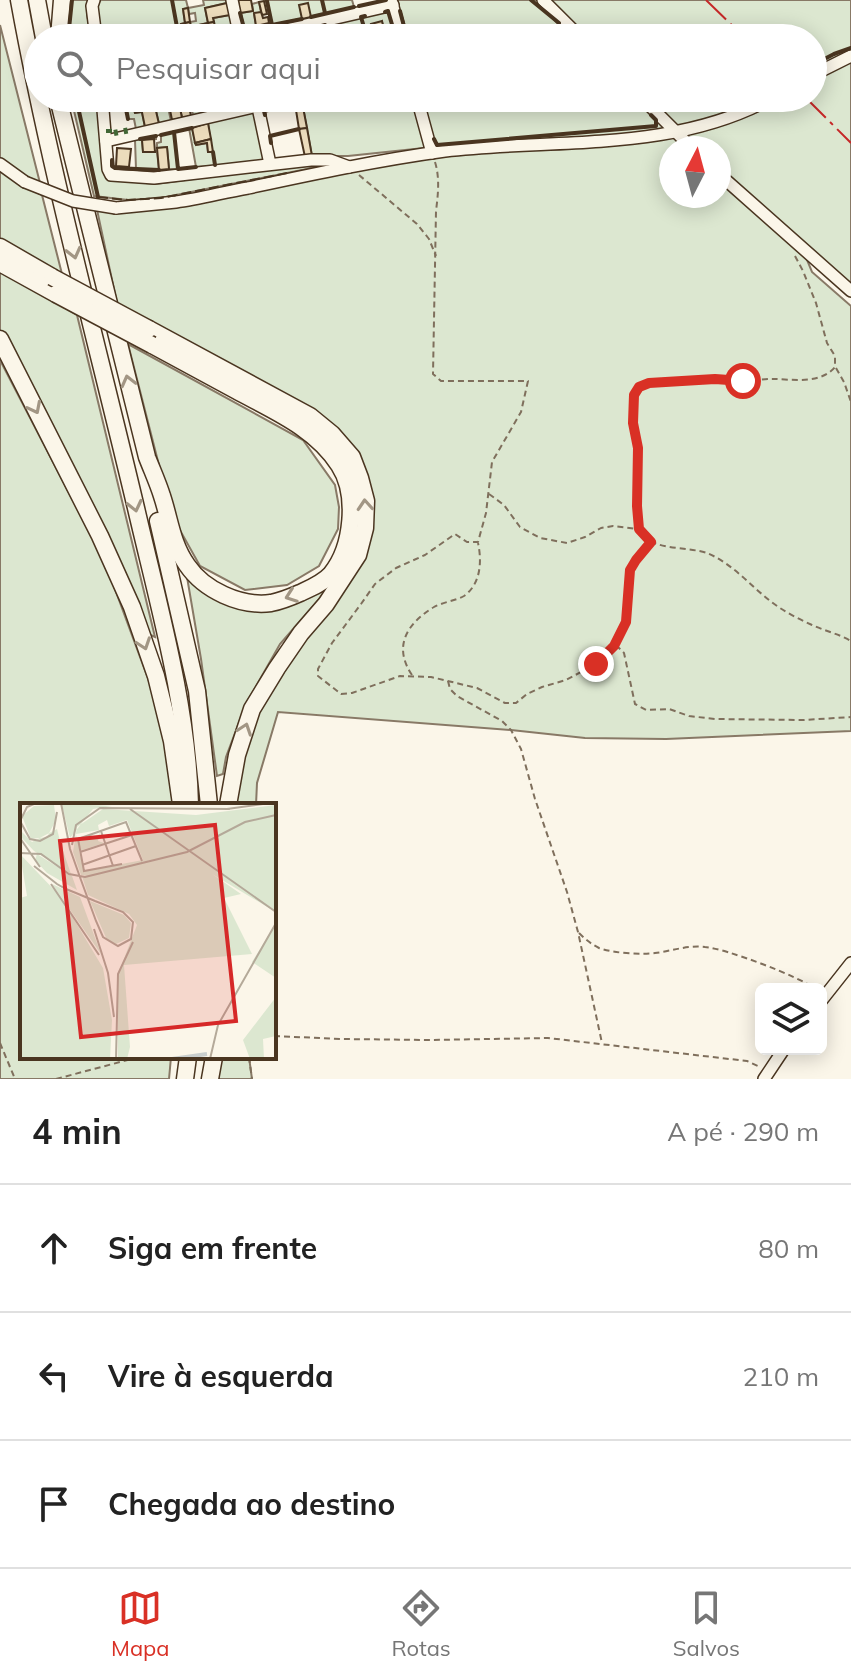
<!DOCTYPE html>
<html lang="pt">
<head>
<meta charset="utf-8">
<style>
  body { margin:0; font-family:Mulish,sans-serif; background:#f6f6f6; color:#222 }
  .controls { position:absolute; right:24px; bottom:24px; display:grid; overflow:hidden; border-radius:12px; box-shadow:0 4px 20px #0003 }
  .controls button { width:72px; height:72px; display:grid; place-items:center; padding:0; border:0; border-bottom:2px solid #e0e0e0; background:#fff; color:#222; font:40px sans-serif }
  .compass { position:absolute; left:659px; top:136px; width:72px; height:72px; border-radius:50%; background:#fff; box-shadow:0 4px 20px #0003; rotate:6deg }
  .stop { position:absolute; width:24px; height:24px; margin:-18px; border:6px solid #d93025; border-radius:50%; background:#fff }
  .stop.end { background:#d93025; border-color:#fff; box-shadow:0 2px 8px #0008 }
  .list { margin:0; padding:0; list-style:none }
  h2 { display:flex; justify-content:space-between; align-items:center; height:104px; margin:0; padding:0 32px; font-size:34px }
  h2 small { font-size:26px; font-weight:400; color:#767676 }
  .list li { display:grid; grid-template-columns:52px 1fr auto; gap:24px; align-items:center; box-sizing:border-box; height:128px; padding:0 32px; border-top:2px solid #e0e0e0 }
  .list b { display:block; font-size:30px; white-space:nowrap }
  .list em { font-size:26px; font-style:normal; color:#767676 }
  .icon { flex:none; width:44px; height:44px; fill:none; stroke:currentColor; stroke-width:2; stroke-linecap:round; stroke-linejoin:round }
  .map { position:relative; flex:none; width:851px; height:1079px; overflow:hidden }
  .search { position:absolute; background:#fff; box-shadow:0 4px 20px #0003; left:24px; right:24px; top:24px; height:88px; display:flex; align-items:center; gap:20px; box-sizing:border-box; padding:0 28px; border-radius:44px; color:#767676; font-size:30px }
  .sheet { height:488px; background:#fff }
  nav { display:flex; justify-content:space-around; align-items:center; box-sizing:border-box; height:112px; border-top:2px solid #e0e0e0; background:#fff; font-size:22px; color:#767676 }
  nav a { display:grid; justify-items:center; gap:4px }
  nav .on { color:#d93025 }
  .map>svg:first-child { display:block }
</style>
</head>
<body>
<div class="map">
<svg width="851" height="1079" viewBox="0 0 851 1079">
  <rect width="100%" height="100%" fill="#fbf6e9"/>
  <g fill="#dce7d0" stroke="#887966" stroke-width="2" fill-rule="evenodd">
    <path d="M 67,0 L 89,0 L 87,15 L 92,38 L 63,38 Z"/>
    <path d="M 101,0 L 186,0 L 188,8 L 204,5 L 203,0 L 226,0 L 227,3 L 205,8 L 208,23 L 194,26 L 196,35 L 193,36 L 190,22 L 196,21 L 195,13 L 189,14 L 188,8 L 183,9 L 185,23 L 181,24 L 184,38 L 179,38 L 178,34 L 169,36 L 169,38 L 150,38 L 149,30 L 137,32 L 139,38 L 144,38 L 107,38 L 106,29 L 100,30 L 94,7 Z"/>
    <path d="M 266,0 L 352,0 L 354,7 L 272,25 Z"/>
    <path d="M 396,0 L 851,0 L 851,292 L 805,255 L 812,272 L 851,306 L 851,731 L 666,739 L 585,738 L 511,730 L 278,712 L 257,783 L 256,805 L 232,805 L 256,711 L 297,647 L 335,602 L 360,478 L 118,308 L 96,205 L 116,208 L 445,150 L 434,144 L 421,98 L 813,98 L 813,38 L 406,38 ZM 671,148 L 719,148 L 719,196 L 671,196 Z"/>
    <path d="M 259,2 L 261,12 L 254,14 L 256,25 L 269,23 L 270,26 L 245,32 L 240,13 L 253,11 L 252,4 Z"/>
    <path d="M 388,11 L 394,32 L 385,34 L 382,22 L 374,36 L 377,35 L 378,38 L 370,38 L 369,33 L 366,34 L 367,38 L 328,38 L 325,25 Z"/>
    <path d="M 230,15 L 234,34 L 217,38 L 213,18 Z"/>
    <path d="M 0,25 L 40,183 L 18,174 L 0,160 Z"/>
    <path d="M 71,98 L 99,98 L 103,148 L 117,180 L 155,184 L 316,163 L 319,165 L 307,169 L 161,198 L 128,200 L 94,196 Z"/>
    <path d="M 153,98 L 166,98 L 171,121 L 159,124 Z"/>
    <path d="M 189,98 L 220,98 L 222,109 L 193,115 Z"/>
    <path d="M 314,98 L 413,98 L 425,143 L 424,148 L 348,156 L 312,156 L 302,102 Z"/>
    <path d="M 132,103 L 135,113 L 142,112 L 145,127 L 136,129 L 134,119 L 128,119 L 125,104 Z"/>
    <path d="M 249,111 L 254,113 L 264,160 L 261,163 L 196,167 L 189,128 L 192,128 L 196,145 L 207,143 L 208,152 L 212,152 L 208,123 L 223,117 Z"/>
    <path d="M 174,132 L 178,169 L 169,169 L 167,147 L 157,148 L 157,143 L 161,142 L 161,135 Z"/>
    <path d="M 156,136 L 156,139 L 142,140 L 143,152 L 157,151 L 159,170 L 136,169 L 135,140 Z"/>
    <path d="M 0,170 L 17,182 L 42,195 L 63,278 L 0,243 Z"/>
    <path d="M 0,269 L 77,315 L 155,637 L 146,633 L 0,334 Z"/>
    <path d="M 128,344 L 303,440 L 335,485 L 339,507 L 338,529 L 319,566 L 287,585 L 245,590 L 200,566 L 172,516 Z"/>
    <path d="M 0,360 L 105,562 L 161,714 L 173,805 L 22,805 L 22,1057 L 171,1057 L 169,1079 L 0,1079 Z"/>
    <path d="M 187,577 L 223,603 L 260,609 L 325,585 L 327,590 L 280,644 L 246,704 L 226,757 L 223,774 L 217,776 L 201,659 Z"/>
    <path d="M 221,1057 L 249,1057 L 252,1079 L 218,1079 Z"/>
  </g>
  <g fill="#ecdcbc" stroke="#4a3520" stroke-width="2">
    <path d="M 238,0 L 251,0 L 253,11 L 240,13 Z"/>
    <path d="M 264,1 L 267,14 L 262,15 L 259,2 Z"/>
    <path d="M 227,3 L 230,15 L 213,18 L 214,22 L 208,23 L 205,8 Z"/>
    <path d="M 308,3 L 311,17 L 302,19 L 299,5 Z"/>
    <path d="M 188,8 L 190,22 L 185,23 L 183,9 Z"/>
    <path d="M 261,12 L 263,18 L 268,17 L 269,23 L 256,26 L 254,13 Z"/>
    <path d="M 382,21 L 385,34 L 374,36 L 371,24 Z"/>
    <path d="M 190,22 L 193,38 L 184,38 L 181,24 Z"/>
    <path d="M 214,22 L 217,38 L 210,38 L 210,36 L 208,23 Z"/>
    <path d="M 208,23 L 210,36 L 196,38 L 194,26 Z"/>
    <path d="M 149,29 L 150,38 L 139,38 L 137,31 Z"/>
    <path d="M 124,98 L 139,98 L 142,112 L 135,113 L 132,103 L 125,104 Z"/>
    <path d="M 139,98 L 153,98 L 159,124 L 145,127 Z"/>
    <path d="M 188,101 L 191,116 L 182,118 L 179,103 Z"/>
    <path d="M 302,102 L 307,128 L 299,129 L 295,104 Z"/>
    <path d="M 179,103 L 182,118 L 172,120 L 169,105 Z"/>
    <path d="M 208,123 L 211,139 L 195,143 L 192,128 Z"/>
    <path d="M 307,128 L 312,156 L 305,157 L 299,129 Z"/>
    <path d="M 154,139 L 155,152 L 143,152 L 142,140 Z"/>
    <path d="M 211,139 L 213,152 L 208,152 L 207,143 L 196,145 L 195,143 Z"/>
    <path d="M 167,147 L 169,169 L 159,170 L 157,148 Z"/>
    <path d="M 117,148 L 131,149 L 129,167 L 116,166 Z"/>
  </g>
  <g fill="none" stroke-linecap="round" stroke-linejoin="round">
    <defs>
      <g id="minor">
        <path d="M 94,0 L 92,6 L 96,38"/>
        <path d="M 232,0 L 240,38"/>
        <path d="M 391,0 L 402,38"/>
        <path d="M 543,0 L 581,38"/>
        <path d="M 249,38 L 393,5"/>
        <path d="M 813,75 L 851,56"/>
        <path d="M 102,98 L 108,169 L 111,175 L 154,178 L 311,160 L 330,160 L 349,167"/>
        <path d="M 256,98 L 270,164"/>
        <path d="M 417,98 L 432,153"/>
        <path d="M 642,98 L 692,148"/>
        <path d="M 106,141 L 292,98"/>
        <path d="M 0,164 L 25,182"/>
        <path d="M 719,174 L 851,291"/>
        <path d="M 116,208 C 136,206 156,204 176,202 C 200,199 224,192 248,188 C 313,174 379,160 445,151 C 554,138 673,153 772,98"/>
        <path d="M 821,1001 L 851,963"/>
        <path d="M 764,1079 L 784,1049"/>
      </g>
      <g id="highway">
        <path d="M 19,0 C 50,171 96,339 136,508 C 158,603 188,707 190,805"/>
        <path d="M 37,0 L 44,38"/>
        <path d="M 59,38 L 62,0"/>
        <path d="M 58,98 L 147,457 C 152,470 158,483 162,496 C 170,520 172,544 187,565 C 204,590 240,607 271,603 C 281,601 291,597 300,593 C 311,588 323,583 331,574 C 353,547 358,494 339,465 C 315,428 274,411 237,391 C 209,376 180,360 152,345"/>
        <path d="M 0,247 L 52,277"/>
        <path d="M 0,263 L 56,294"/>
        <path d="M 149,329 L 310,416 L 332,434 L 352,457 L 360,478 L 366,501 L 365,528 L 358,555 L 326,604 L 301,633 L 277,668 L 252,709 L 237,755 L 228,805"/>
        <path d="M 0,339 L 100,536 L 132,607 L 156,676 L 172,741 L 181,804"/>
        <path d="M 158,521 L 197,691 L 209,805"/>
        <path d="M 185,1079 L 188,1057"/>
        <path d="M 210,1079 L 214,1057"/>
      </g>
    </defs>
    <use href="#minor" stroke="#4a3520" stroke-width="14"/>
    <use href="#highway" stroke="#4a3520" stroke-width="19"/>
    <g stroke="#7f6f5c" stroke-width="2" stroke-dasharray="6 4" stroke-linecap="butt">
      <path d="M 435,162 C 440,178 438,195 436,211 L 433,374 L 441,381 L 528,381 L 521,412 L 492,462 L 486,513 L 478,542 L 467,542 L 455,534 L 425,555 L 396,568 L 375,584 L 361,604 L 332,643 L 318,669 L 318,676 L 341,694 L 352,693 L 400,676 L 431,677 L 477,688 L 505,703 L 516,703 L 527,694 L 542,687 L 566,680 L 596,664 L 614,646 L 626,622 L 630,570 L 636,560 L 651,542"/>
      <path d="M 359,175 L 417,224 L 429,239 L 436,256"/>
      <path d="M 795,256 L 803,271 L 816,303 L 827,343 L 835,356 L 835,367 C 820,385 792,379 772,379 C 762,379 751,381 741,381 C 723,380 643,374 636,392 C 627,412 638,437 638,458 C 637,478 632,521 644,536 C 655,550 690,547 707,553 C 736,565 754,591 780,608 C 789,614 801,620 812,625 C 825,631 839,634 851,641"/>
      <path d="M 836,368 L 844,382 L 851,402"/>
      <path d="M 489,494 L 504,505 L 520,527 L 540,538 L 567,543 L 585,537 L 601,528 L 613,526 L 637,529"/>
      <path d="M 616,645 L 624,653 L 635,704 L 646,710 L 669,709 L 689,716 L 715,719 L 803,720 L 851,717"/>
      <path d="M 412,675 C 393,647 406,624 434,607 C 443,602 455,601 464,596 C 481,584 482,561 478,543"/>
      <path d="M 448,681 L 450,689 L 457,696 L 502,721 L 511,730 L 521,749 L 535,799 L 567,892 L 578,932 L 602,1043"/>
      <path d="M 579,933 C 585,939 591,944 599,948 C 612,953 641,955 655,953 C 672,951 687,945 705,947 C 724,948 801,977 815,989"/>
      <path d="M 274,1036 L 341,1039 L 430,1040 L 548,1038 L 747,1061 L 758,1066"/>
      <path d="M 0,1043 L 15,1079"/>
      <path d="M 249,1057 L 252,1079"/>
      <path d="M 56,1079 L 139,1057"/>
    </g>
    <use href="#minor" stroke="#fbf6e9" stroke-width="11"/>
    <use href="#highway" stroke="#fbf6e9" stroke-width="16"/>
    <defs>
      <path id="minor-bridge" d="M 25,182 L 73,201 L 116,208"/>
      <g id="highway-bridge">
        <path d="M 52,277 L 149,329"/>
        <path d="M 56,294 L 152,345"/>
      </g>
    </defs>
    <use href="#minor-bridge" stroke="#4a3520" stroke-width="14" stroke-linecap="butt"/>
    <use href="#highway-bridge" stroke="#4a3520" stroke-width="19" stroke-linecap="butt"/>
    <use href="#minor-bridge" stroke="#fbf6e9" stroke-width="11"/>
    <use href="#highway-bridge" stroke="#fbf6e9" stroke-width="16"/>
    <path stroke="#436837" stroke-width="6" stroke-dasharray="4 6" stroke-linecap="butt" d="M 109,129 L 109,134 L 130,130"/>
    <path stroke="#4a3520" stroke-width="2" stroke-dasharray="10 4" stroke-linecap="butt" d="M 98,197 L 128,200 L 161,198 L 287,173"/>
    <g stroke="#4a3520" stroke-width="4">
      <path d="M 172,0 L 179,38"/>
      <path d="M 322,0 L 325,13"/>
      <path d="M 531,0 L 559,23"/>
      <path d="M 359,6 L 386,0"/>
      <path d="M 400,11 L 407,38"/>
      <path d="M 385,12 L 388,11 L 396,38"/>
      <path d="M 240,13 L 245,32 L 272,25 L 267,1"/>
      <path d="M 365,16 L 361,17 L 366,34"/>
      <path d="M 311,17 L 354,7"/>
      <path d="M 272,25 L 302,19"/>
      <path d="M 318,27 L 325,25 L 328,38"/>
      <path d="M 68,38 L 72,0"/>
      <path d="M 219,38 L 234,34 L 234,31"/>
      <path d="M 813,65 L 834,54 L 851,48"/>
      <path d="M 76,98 L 98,197"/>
      <path d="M 178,98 L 178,99"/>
      <path d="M 220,98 L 222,109"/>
      <path d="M 125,104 L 128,119"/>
      <path d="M 265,115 L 264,111 L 295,104"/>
      <path d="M 192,128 L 174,132 L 178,169 L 196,167"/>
      <path d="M 161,135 L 174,132"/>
      <path d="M 140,139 L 156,136"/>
      <path d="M 434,139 L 437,145 L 656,126 L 656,120 L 651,115"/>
      <path d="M 271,143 L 270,136 L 299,129"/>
      <path d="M 213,152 L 215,165"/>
      <path d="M 112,160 L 112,166 L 115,168 L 159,170"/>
    </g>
    <g stroke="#c62828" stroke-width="2" stroke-dasharray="28 6 4 6" stroke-linecap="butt">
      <path d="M 706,0 L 745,38"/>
      <path d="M 806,98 L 851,143"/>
    </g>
  </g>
  <defs><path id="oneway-chevron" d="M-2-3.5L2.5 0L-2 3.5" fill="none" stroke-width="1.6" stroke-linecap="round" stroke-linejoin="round" transform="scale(2)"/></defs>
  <g stroke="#a29684">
    <use href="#oneway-chevron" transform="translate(74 253) rotate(76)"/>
    <use href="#oneway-chevron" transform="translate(128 381) rotate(-104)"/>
    <use href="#oneway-chevron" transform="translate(35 408) rotate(63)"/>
    <use href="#oneway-chevron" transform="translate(365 505) rotate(-94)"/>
    <use href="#oneway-chevron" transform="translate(135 506) rotate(77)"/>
    <use href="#oneway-chevron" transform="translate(291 596) rotate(160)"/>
    <use href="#oneway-chevron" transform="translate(144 644) rotate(71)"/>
    <use href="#oneway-chevron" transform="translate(245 729) rotate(-71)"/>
  </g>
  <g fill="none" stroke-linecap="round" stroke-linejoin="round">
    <path stroke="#d93025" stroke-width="10" d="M 596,664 L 614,646 L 626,622 L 630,570 L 636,560 L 651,542 L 639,529 L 637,506 L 638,448 L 633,423 L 634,395 L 639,387 L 649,383 L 715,379 L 743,381"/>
  </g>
  <g transform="translate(20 803)">
    <rect width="256" height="256" fill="#fbf6e9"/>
    <path d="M 34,2 L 36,17 L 27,34 L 11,36 L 2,13 L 14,3 ZM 42,2 L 71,2 L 92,3 L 73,6 L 50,35 ZM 256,2 L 256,109 L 192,71 L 221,91 L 204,95 L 232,151 L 104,162 L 110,244 L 107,256 L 98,256 L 98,171 L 117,122 L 109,111 L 68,92 L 62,73 L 68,72 L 61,72 L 53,49 L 57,24 L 83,6 L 176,12 ZM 87,17 L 89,23 L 107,17 L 123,57 L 64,68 L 59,48 L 84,40 L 78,38 L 80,29 L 77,35 L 71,32 L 57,38 L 56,31 L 79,27 L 78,22 ZM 37,26 L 41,42 L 51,71 L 14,48 L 0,33 L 0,27 L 12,39 ZM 0,51 L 40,93 L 83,165 L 92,217 L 90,256 L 0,256 L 0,95 L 7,93 ZM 17,51 L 52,73 L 57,87 L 27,70 L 15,57 ZM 32,81 L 60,94 L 81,151 ZM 70,98 L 104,112 L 111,120 L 109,135 L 96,141 L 87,137 ZM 256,120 L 256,175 L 232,159 ZM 256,194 L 256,233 L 243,236 L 244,256 L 230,256 L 223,237 Z" fill="#dce7d0" fill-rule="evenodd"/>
    <path fill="none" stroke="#c9cecd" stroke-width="4" d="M 152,256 L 187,251"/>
    <path fill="none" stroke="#b4a999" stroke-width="2" d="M 16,0 L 7,4 L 0,18 L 10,36 L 20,38 L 33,31 L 37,9M 149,0 L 214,1M 110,6 L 256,109M 207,6 L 250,0M 81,28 L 93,63M 0,35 L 20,64M 52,42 L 56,22 L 80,5 L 210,6M 60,49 L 112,32M 0,50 L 21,51 L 49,71 L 65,74 L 167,49 L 225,19 L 256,12M 102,61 L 64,68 L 58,36 L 106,19 L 122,58M 62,62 L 116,43M 14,63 L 37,81 L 46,86 L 56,90 L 75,98 L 103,109 L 113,119 L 111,136 L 98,143 L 83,134 L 76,118 L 61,77 L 50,46 L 41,0M 31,81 L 79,152M 74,126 L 88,170 L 94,214M 96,256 L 98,171 L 113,139M 190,256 L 198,222 L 256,120"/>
    <path fill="#d62828" fill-opacity="0.15" stroke="#d62828" stroke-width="4" d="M 195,22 L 216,218 L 61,234 L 40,38 Z"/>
    <rect width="256" height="256" fill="none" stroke="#4a3520" stroke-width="4"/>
  </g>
</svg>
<div class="controls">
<button><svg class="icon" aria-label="layers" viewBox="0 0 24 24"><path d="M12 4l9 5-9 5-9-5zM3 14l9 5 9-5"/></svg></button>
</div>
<svg class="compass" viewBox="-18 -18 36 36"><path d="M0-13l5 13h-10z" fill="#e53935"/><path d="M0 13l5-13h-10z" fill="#767676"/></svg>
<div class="stop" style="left:743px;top:381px"></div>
<div class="stop end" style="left:596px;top:664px"></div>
<div class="search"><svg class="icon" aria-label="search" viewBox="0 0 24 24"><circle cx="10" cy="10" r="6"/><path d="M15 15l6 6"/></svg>Pesquisar aqui</div>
</div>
<section class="sheet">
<h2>4 min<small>A pé · 290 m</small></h2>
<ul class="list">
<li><svg class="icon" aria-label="ahead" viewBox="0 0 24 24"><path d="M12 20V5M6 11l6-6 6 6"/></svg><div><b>Siga em frente</b></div><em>80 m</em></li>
<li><svg class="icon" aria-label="left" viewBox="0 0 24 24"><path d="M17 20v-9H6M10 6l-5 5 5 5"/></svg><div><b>Vire à esquerda</b></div><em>210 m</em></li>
<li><svg class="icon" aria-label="arrive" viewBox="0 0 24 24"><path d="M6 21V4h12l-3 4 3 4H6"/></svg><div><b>Chegada ao destino</b></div></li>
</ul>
</section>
<nav>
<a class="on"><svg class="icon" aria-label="map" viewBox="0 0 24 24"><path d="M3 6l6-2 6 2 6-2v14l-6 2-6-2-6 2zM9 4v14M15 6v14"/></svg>Mapa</a>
<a><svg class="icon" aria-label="directions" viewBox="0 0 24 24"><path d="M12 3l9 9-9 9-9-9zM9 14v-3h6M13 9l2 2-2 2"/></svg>Rotas</a>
<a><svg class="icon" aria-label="saved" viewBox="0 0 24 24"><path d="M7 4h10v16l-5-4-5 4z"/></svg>Salvos</a>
</nav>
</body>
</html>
